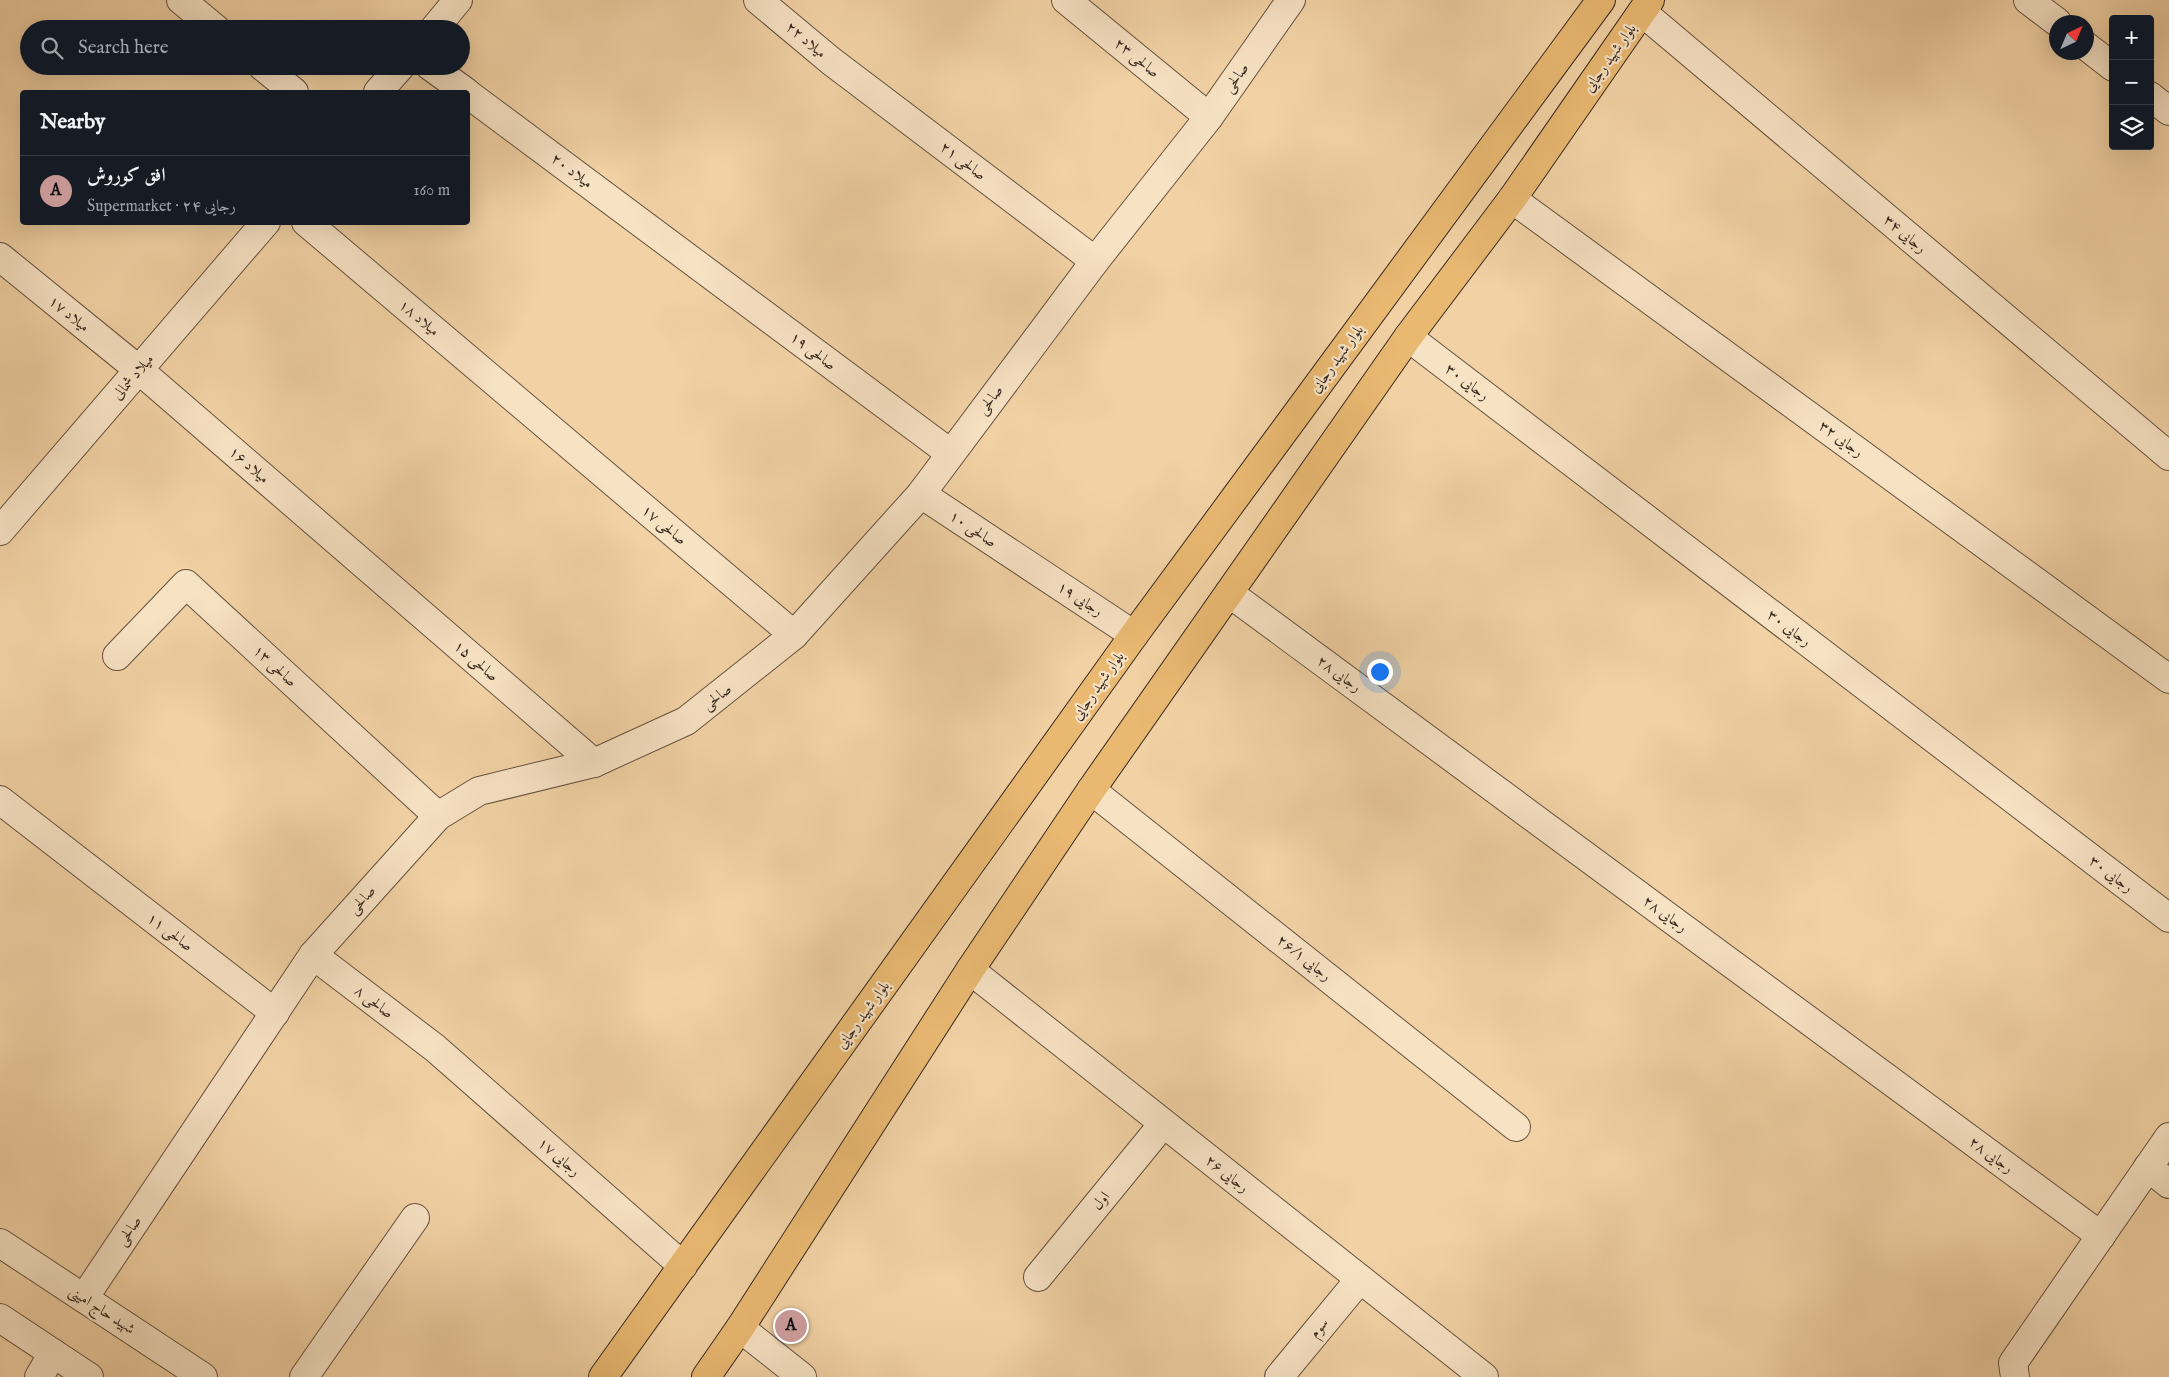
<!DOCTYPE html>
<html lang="en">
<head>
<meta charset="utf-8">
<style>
  body { margin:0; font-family:"IM FELL English",Amiri,serif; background:#242831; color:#f1f3f6 }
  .controls { position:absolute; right:15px; top:15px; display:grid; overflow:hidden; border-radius:5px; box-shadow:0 5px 20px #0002 }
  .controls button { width:45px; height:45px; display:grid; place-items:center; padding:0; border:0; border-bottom:1px solid #363941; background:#171b24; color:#f1f3f6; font:25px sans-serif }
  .compass { position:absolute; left:2049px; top:15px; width:45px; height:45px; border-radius:50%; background:#171b24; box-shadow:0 5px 20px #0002; rotate:44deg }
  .you { position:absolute; left:1379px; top:671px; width:18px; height:18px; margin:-12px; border:4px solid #fff; border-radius:50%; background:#1a73e8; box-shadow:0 0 0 8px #1a73e833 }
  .badge { display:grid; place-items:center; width:32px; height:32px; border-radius:50%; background:#c59692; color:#111; font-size:16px; font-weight:700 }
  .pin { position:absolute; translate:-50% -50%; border:2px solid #fff; box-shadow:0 1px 5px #0006 }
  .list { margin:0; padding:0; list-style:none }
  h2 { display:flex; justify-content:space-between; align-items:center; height:65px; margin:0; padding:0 20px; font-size:21px }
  h2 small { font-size:16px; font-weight:400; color:#9ea1a6 }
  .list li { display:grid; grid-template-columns:32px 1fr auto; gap:15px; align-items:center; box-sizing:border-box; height:70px; padding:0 20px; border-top:1px solid #363941 }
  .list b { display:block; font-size:19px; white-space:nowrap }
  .list p { margin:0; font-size:16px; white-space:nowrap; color:#9ea1a6 }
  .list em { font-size:16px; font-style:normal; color:#9ea1a6 }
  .icon { flex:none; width:28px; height:28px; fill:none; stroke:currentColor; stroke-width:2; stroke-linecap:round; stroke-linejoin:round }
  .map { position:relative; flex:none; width:2169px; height:1377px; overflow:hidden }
  .search { position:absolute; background:#171b24; box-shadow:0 5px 20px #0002; left:20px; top:20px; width:450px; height:55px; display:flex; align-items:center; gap:12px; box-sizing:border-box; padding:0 18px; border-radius:28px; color:#9ea1a6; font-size:19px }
  .panel { position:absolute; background:#171b24; box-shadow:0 5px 20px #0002; left:20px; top:90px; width:450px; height:135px; border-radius:5px }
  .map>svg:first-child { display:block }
</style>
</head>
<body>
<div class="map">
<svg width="2169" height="1377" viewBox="0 0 2169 1377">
  <rect width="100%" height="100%" fill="#f2d2a5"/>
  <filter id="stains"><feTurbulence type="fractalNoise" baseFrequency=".004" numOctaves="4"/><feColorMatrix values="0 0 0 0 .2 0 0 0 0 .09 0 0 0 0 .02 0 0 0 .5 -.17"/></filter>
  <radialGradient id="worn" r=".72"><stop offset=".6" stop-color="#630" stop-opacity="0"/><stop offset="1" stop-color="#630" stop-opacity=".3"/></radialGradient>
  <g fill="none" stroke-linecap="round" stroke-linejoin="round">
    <defs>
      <g id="minor">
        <path d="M 181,0 L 216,29"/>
        <path d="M 758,0 L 831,61 L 1095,261"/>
        <path d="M 1066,0 L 1209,117"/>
        <path d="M 2028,0 L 2057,22"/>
        <path d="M 1642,12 L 2169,456"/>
        <path d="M 434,29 L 458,0"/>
        <path d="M 2086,46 L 2113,67"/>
        <path d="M 262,66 L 294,92"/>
        <path d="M 430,66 L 466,92"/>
        <path d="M 378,92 L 401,66"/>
        <path d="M 468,94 L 950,453"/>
        <path d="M 2150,96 L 2169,111"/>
        <path d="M 1512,199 L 2169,679"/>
        <path d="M 306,222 L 794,635"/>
        <path d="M 0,257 L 139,370 L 594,763"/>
        <path d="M 1408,337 L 2169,918"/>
        <path d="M 921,494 L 1134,635"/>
        <path d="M 0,531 L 266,222"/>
        <path d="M 1229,593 L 2101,1236"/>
        <path d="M 117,656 L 186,584 L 438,816"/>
        <path d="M 1091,790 L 1516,1127"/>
        <path d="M 0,800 L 275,1013"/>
        <path d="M 313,955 L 435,1048 L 683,1266"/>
        <path d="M 970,970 L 1484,1377"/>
        <path d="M 2148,1167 L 2169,1184"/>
        <path d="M 0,1243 L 203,1377"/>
        <path d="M 1038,1277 L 1163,1124"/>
        <path d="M 84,1298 L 313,955 L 438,816 L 479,791 L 594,763 L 686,721 L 794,635 L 921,494 L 1095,261 L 1209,117 L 1291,0"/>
        <path d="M 0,1318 L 89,1377"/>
        <path d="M 740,1328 L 802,1377"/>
        <path d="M 39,1377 L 53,1353"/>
        <path d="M 304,1377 L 415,1218"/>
        <path d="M 1279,1377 L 1360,1279"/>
        <path d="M 2015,1377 L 2013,1363 L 2169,1137"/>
      </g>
      <g id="major">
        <path d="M 603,1377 L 1134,635 L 1601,0"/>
        <path d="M 706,1377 L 740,1328 L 970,970 L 1091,790 L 1408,337 L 1512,199 L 1650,0"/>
      </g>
    </defs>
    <use href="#minor" stroke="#655240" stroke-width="30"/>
    <use href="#major" stroke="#36281e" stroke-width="30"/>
    <use href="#minor" stroke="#f7e2c4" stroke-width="28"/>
    <use href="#major" stroke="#e9b972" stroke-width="28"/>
  </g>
  <g text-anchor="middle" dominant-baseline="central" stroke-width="4.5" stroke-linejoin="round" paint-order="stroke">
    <g font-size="15" fill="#36281e" stroke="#f7e2c4">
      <text transform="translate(806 40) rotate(40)">میلاد ۲۲</text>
      <text transform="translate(1137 58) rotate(39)">صالحی ۲۳</text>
      <text transform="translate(1610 58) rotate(-55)">بلوار شهید رجایی</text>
      <text transform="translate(1236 78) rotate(-55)">صالحی</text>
      <text transform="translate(963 161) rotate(37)">صالحی ۲۱</text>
      <text transform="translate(572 171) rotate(37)">میلاد ۲۰</text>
      <text transform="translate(1905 234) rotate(40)">رجایی ۳۴</text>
      <text transform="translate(69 314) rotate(39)">میلاد ۱۷</text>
      <text transform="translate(419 318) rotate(40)">میلاد ۱۸</text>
      <text transform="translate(813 351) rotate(37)">صالحی ۱۹</text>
      <text transform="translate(1337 359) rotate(-54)">بلوار شهید رجایی</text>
      <text transform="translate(133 377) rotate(-49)">میلاد شمالی</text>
      <text transform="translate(1467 382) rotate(37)">رجایی ۳۰</text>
      <text transform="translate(990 400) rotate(-53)">صالحی</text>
      <text transform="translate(1841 439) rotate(36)">رجایی ۳۲</text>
      <text transform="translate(249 465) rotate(41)">میلاد ۱۶</text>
      <text transform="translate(664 525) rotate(40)">صالحی ۱۷</text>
      <text transform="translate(973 529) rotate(34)">صالحی ۱۰</text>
      <text transform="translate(1080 599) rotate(33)">رجایی ۱۹</text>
      <text transform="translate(1789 628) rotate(37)">رجایی ۳۰</text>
      <text transform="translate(476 661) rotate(41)">صالحی ۱۵</text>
      <text transform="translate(275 666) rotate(43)">صالحی ۱۳</text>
      <text transform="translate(1339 674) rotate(36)">رجایی ۲۸</text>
      <text transform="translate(1098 686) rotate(-55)">بلوار شهید رجایی</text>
      <text transform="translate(717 697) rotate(-38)">صالحی</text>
      <text transform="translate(2111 874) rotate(37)">رجایی ۳۰</text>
      <text transform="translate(362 900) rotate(-48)">صالحی</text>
      <text transform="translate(1665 914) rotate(36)">رجایی ۲۸</text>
      <text transform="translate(170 932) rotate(37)">صالحی ۱۱</text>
      <text transform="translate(1304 958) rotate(38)">رجایی ۲۶/۱</text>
      <text transform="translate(374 1002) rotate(37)">صالحی ۸</text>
      <text transform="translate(863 1015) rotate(-54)">بلوار شهید رجایی</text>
      <text transform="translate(1991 1155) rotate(36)">رجایی ۲۸</text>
      <text transform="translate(559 1157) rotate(41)">رجایی ۱۷</text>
      <text transform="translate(1227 1174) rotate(38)">رجایی ۲۶</text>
      <text transform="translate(1101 1201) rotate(-51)">اول</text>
      <text transform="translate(129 1231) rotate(-56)">صالحی</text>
      <text transform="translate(102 1310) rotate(33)">شهید حاج امینی</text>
      <text transform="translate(1319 1328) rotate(-50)">سوم</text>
    </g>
  </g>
  <rect width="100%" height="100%" filter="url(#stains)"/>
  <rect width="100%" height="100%" fill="url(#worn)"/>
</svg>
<div class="controls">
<button>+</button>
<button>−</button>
<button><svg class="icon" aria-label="layers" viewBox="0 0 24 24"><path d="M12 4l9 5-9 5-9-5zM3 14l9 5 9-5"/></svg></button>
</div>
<svg class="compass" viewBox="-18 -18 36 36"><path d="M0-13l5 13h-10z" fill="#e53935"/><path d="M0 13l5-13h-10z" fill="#9ea1a6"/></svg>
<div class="you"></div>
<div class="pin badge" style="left:791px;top:1326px">A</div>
<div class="search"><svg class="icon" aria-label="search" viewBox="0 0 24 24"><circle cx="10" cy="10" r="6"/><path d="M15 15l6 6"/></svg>Search here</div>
<section class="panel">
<h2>Nearby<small></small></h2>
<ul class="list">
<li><span class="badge">A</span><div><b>افق کوروش</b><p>Supermarket · رجایی ۲۴</p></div><em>160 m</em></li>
</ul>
</section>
</div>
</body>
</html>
